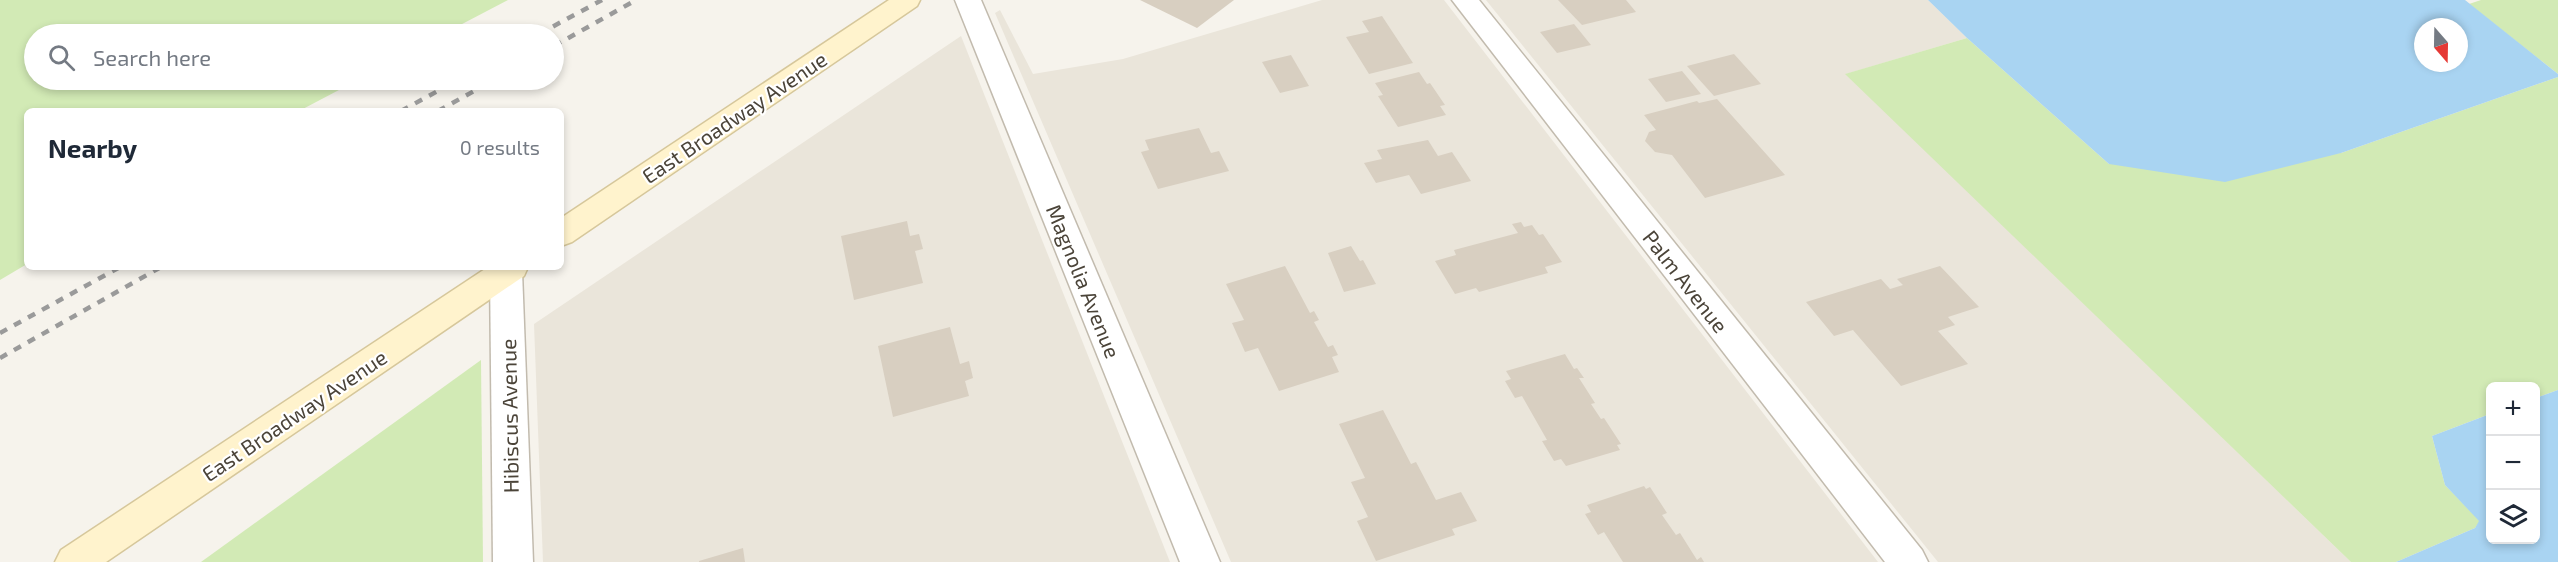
<!DOCTYPE html>
<html lang="en">
<head>
<meta charset="utf-8">
<style>
  body { margin:0; font-family:"Exo 2",sans-serif; background:#f6f6f7; color:#1f2937 }
  .controls { position:absolute; right:18px; bottom:18px; display:grid; overflow:hidden; border-radius:9px; box-shadow:0 3px 9px #0003 }
  .controls button { width:54px; height:54px; display:grid; place-items:center; padding:0; border:0; border-bottom:2px solid #e0e1e3; background:#fff; color:#1f2937; font:30px sans-serif }
  .compass { position:absolute; left:2414px; top:18px; width:54px; height:54px; border-radius:50%; background:#fff; box-shadow:0 3px 9px #0003; rotate:160deg }
  .list { margin:0; padding:0; list-style:none }
  h2 { display:flex; justify-content:space-between; align-items:center; height:78px; margin:0; padding:0 24px; font-size:26px }
  h2 small { font-size:20px; font-weight:400; color:#747a83 }
  .icon { flex:none; width:33px; height:33px; fill:none; stroke:currentColor; stroke-width:2; stroke-linecap:round; stroke-linejoin:round }
  .map { position:relative; flex:none; width:2558px; height:562px; overflow:hidden }
  .search { position:absolute; background:#fff; box-shadow:0 3px 9px #0003; left:24px; top:24px; width:540px; height:66px; display:flex; align-items:center; gap:15px; box-sizing:border-box; padding:0 21px; border-radius:33px; color:#747a83; font-size:22px }
  .panel { position:absolute; background:#fff; box-shadow:0 3px 9px #0003; left:24px; top:108px; width:540px; height:162px; border-radius:9px }
  .map>svg:first-child { display:block }
</style>
</head>
<body>
<div class="map">
<svg width="2558" height="562" viewBox="0 0 2558 562">
  <rect width="100%" height="100%" fill="#f6f3ec"/>
  <g fill="#eae5da">
    <path d="M 1322,0 L 1444,0 L 1878,562 L 1231,562 L 995,13 L 1000,10 L 1033,74 L 1123,59 Z"/>
    <path d="M 1486,0 L 1928,0 L 1967,38 L 1846,74 L 2351,562 L 1938,562 Z"/>
    <path d="M 961,36 L 1170,562 L 543,562 L 534,324 Z"/>
  </g>
  <g fill="#d2eab5">
    <path d="M 0,0 L 508,0 L 443,34 L 34,34 L 34,80 L 358,80 L 299,111 L 27,111 L 27,264 L 0,280 Z"/>
    <path d="M 2481,0 L 2558,0 L 2558,74 L 2469,4 Z"/>
    <path d="M 1967,38 L 2109,164 L 2341,153 L 2558,77 L 2558,390 L 2536,398 L 2536,386 L 2490,386 L 2490,414 L 2432,436 L 2445,485 L 2480,521 L 2475,528 L 2396,562 L 2351,562 L 1845,74 Z"/>
    <path d="M 481,360 L 483,562 L 201,562 Z"/>
  </g>
  <g fill="#a9d4f2" fill-rule="evenodd">
    <path d="M 1928,0 L 2465,0 L 2558,74 L 2558,77 L 2341,153 L 2225,182 L 2109,164 L 1967,38 ZM 2423,27 L 2459,27 L 2459,63 L 2423,63 Z"/>
    <path d="M 2558,390 L 2558,562 L 2396,562 L 2475,528 L 2479,521 L 2445,485 L 2432,436 L 2490,414 L 2490,540 L 2536,540 L 2536,398 Z"/>
  </g>
  <g fill="#d8cfc1">
    <path d="M 1140,0 L 1234,0 L 1197,28 Z"/>
    <path d="M 1558,0 L 1626,0 L 1636,12 L 1582,25 Z"/>
    <path d="M 1382,16 L 1413,63 L 1369,74 L 1346,37 L 1369,32 L 1362,21 Z"/>
    <path d="M 1574,24 L 1591,45 L 1557,53 L 1540,32 Z"/>
    <path d="M 1734,54 L 1761,84 L 1714,96 L 1687,66 Z"/>
    <path d="M 1291,55 L 1309,86 L 1280,93 L 1262,62 Z"/>
    <path d="M 1682,71 L 1701,94 L 1666,102 L 1648,79 Z"/>
    <path d="M 1419,72 L 1427,84 L 1430,83 L 1445,105 L 1440,106 L 1446,115 L 1398,127 L 1378,96 L 1383,95 L 1375,83 Z"/>
    <path d="M 1717,99 L 1785,175 L 1705,198 L 1672,155 L 1655,152 L 1645,141 L 1649,132 L 1656,130 L 1644,115 L 1697,101 L 1699,103 Z"/>
    <path d="M 1199,128 L 1211,153 L 1219,151 L 1229,171 L 1158,189 L 1141,152 L 1149,150 L 1145,140 Z"/>
    <path d="M 1428,140 L 1438,156 L 1452,152 L 1471,181 L 1421,194 L 1409,175 L 1376,183 L 1364,163 L 1382,159 L 1377,150 Z"/>
    <path d="M 907,221 L 910,236 L 919,234 L 923,249 L 915,251 L 923,283 L 854,300 L 841,236 Z"/>
    <path d="M 1521,222 L 1524,227 L 1532,225 L 1539,235 L 1543,234 L 1562,262 L 1545,267 L 1548,273 L 1479,292 L 1476,288 L 1455,294 L 1435,261 L 1456,255 L 1454,250 L 1518,233 L 1512,224 Z"/>
    <path d="M 1351,246 L 1360,261 L 1363,260 L 1376,284 L 1344,292 L 1328,253 Z"/>
    <path d="M 1285,266 L 1310,313 L 1314,311 L 1319,320 L 1314,322 L 1328,347 L 1333,345 L 1338,355 L 1332,357 L 1339,372 L 1279,391 L 1258,348 L 1245,352 L 1232,323 L 1244,320 L 1226,284 Z"/>
    <path d="M 1940,266 L 1979,307 L 1948,317 L 1955,325 L 1938,331 L 1968,364 L 1901,386 L 1853,330 L 1834,336 L 1806,302 L 1881,279 L 1890,289 L 1903,285 L 1897,279 Z"/>
    <path d="M 950,327 L 960,364 L 969,361 L 973,378 L 965,381 L 969,396 L 893,417 L 878,346 Z"/>
    <path d="M 1565,354 L 1574,369 L 1577,368 L 1584,378 L 1579,378 L 1595,403 L 1591,404 L 1601,419 L 1604,418 L 1621,444 L 1617,445 L 1620,450 L 1566,466 L 1561,459 L 1554,461 L 1542,441 L 1547,440 L 1522,396 L 1515,398 L 1505,381 L 1511,379 L 1506,371 Z"/>
    <path d="M 1383,410 L 1411,464 L 1416,462 L 1436,500 L 1461,492 L 1477,521 L 1452,529 L 1455,535 L 1376,561 L 1357,521 L 1368,517 L 1351,482 L 1365,478 L 1339,424 Z"/>
    <path d="M 1644,486 L 1646,489 L 1650,487 L 1667,513 L 1662,515 L 1676,535 L 1680,533 L 1697,560 L 1701,557 L 1704,562 L 1623,562 L 1604,532 L 1598,535 L 1585,514 L 1591,512 L 1587,505 Z"/>
    <path d="M 743,548 L 745,562 L 699,562 L 699,561 Z"/>
  </g>
  <g fill="none" stroke-linecap="round" stroke-linejoin="round">
    <defs>
      <g id="minor">
        <path d="M 955,0 L 981,0 L 1220,562 L 1180,562 Z"/>
        <path d="M 1452,0 L 1479,0 L 1922,550 L 1928,562 L 1885,562 Z"/>
        <path d="M 492,267 L 520,267 L 522,271 L 533,562 L 493,562 L 490,271 Z"/>
      </g>
      <g id="secondary">
        <path d="M 889,0 L 920,0 L 917,6 L 572,242 L 561,246 L 561,218 Z"/>
        <path d="M 488,267 L 528,267 L 524,276 L 106,562 L 55,562 L 61,550 Z"/>
      </g>
    </defs>
    <use href="#minor" stroke="#c2bbae" stroke-width="3"/>
    <use href="#secondary" stroke="#d6c79b" stroke-width="3"/>
    <use href="#minor" fill="#fff" fill-rule="evenodd"/>
    <use href="#secondary" fill="#fff3cd" fill-rule="evenodd"/>
    <g stroke="#9a9a9a" stroke-width="4.5" stroke-dasharray="8 8" stroke-linecap="butt">
      <path d="M 539,34 L 602,0"/>
      <path d="M 554,46 L 636,0"/>
      <path d="M 401,111 L 458,80"/>
      <path d="M 438,111 L 494,80"/>
      <path d="M 0,333 L 120,267"/>
      <path d="M 0,358 L 161,267"/>
    </g>
  </g>
  <g text-anchor="middle" dominant-baseline="central" stroke-width="4.5" stroke-linejoin="round" paint-order="stroke">
    <g font-size="21" fill="#4b4439" stroke="#fff">
      <text transform="translate(734 117) rotate(-34)">East Broadway Avenue</text>
      <text transform="translate(1084 281) rotate(68)">Magnolia Avenue</text>
      <text transform="translate(1686 281) rotate(52)">Palm Avenue</text>
      <text transform="translate(294 415) rotate(-34)">East Broadway Avenue</text>
      <text transform="translate(509 416) rotate(-91)">Hibiscus Avenue</text>
    </g>
  </g>
</svg>
<div class="controls">
<button>+</button>
<button>−</button>
<button><svg class="icon" aria-label="layers" viewBox="0 0 24 24"><path d="M12 4l9 5-9 5-9-5zM3 14l9 5 9-5"/></svg></button>
</div>
<svg class="compass" viewBox="-18 -18 36 36"><path d="M0-13l5 13h-10z" fill="#e53935"/><path d="M0 13l5-13h-10z" fill="#747a83"/></svg>
<div class="search"><svg class="icon" aria-label="search" viewBox="0 0 24 24"><circle cx="10" cy="10" r="6"/><path d="M15 15l6 6"/></svg>Search here</div>
<section class="panel">
<h2>Nearby<small>0 results</small></h2>
<ul class="list">
</ul>
</section>
</div>
</body>
</html>
